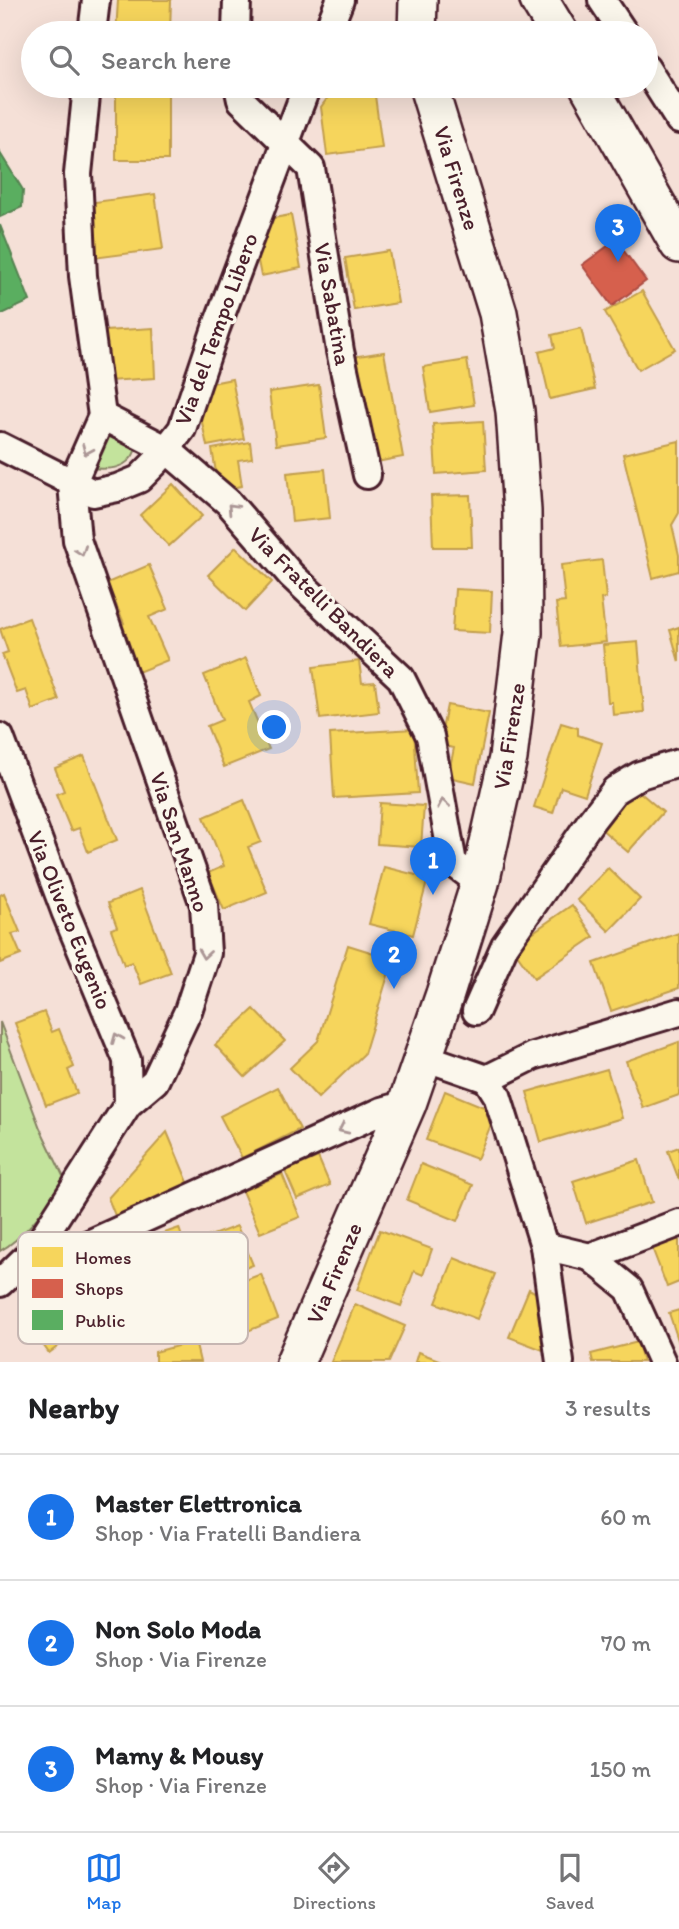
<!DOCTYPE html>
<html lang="en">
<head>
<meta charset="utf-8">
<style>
  body { margin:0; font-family:Itim,sans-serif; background:#f2f2f2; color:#202124 }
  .you { position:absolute; left:275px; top:728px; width:24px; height:24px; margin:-18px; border:5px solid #fff; border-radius:50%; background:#1a73e8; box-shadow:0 0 0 10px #1a73e833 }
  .badge { display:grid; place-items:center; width:46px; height:46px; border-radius:50%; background:#1a73e8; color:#fff; font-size:23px; font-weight:700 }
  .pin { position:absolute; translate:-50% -58px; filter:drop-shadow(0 2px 4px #0008) }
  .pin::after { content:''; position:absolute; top:37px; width:24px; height:21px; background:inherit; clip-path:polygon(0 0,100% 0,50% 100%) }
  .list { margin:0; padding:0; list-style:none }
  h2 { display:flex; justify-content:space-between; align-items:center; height:91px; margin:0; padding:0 28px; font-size:30px }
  h2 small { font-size:23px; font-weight:400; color:#757577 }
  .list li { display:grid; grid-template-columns:46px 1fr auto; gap:21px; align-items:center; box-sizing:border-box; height:126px; padding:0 28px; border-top:2px solid #e0e0e0 }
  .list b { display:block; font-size:26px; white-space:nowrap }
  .list p { margin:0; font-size:23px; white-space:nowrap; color:#757577 }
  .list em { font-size:23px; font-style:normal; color:#757577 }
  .icon { flex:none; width:38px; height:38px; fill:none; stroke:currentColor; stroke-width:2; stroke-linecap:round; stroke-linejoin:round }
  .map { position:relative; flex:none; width:679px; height:1362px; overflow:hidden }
  .search { position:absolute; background:#fff; box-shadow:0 7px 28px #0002; left:21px; right:21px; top:21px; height:77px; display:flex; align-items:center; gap:18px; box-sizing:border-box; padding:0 24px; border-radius:38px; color:#757577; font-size:26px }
  .sheet { height:469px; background:#fff }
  nav { display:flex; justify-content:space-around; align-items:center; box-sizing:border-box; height:98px; border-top:2px solid #e0e0e0; background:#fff; font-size:19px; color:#757577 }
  nav a { display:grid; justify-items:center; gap:4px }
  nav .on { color:#1a73e8 }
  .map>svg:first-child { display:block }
</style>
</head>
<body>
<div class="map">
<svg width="679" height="1362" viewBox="0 0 679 1362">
  <rect width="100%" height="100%" fill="#f5e0d7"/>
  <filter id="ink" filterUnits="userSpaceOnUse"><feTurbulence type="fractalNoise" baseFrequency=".0143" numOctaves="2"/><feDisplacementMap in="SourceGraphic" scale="14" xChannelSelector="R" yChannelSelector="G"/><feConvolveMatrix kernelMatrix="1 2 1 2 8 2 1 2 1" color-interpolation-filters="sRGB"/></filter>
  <g filter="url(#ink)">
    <g fill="#c3e39c" stroke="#868164" stroke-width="2">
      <path d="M 106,427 L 136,449 C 129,470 108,470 88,468 Z"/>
      <path d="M 0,1022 L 40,1128 L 65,1180 C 47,1205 27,1236 0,1251 Z"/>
    </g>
    <g fill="#f6d55c" stroke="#c29e4d" stroke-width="2">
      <path d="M 118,0 L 171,0 L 170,33 L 116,33 Z"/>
      <path d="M 374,88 L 382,148 L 327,155 L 321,107 L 331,93 Z"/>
      <rect x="116" y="93" width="52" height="67"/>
      <path d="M 155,194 L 163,249 L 94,258 L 87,203 Z"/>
      <path d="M 291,215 L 301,268 L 261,276 L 255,246 L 268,219 Z"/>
      <path d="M 389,251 L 398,303 L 354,310 L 345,258 Z"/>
      <path d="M 642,291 L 675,349 L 638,370 L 605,312 Z"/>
      <path d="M 153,328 L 155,378 L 108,381 L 105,331 Z"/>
      <path d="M 581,328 L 595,389 L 550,399 L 539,352 L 555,348 L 552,335 Z"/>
      <path d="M 384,352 L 403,457 L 371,463 L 352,357 Z"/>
      <path d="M 467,360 L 474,405 L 430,412 L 423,367 Z"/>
      <path d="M 232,379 L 244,439 L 207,446 L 198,403 L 207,384 Z"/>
      <path d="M 319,385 L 326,438 L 276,445 L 269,392 Z"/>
      <path d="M 483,421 L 486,470 L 436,474 L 433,424 Z"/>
      <path d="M 679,441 L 679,513 L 672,525 L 679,555 L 679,571 L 653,578 L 623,454 Z"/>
      <path d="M 250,442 L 252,458 L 238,460 L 242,486 L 219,490 L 212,449 Z"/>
      <path d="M 325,469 L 330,518 L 292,522 L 287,473 Z"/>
      <path d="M 173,484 L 202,516 L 169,546 L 140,515 Z"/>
      <path d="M 470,495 L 472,547 L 433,547 L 431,496 Z"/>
      <path d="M 236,547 L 272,582 L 245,611 L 208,575 Z"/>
      <path d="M 602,560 L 606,598 L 601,599 L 606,642 L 561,647 L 556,603 L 565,602 L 561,565 Z"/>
      <path d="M 149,565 L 168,609 L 149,617 L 168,660 L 138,672 L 118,626 L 124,623 L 107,583 Z"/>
      <path d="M 455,589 L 492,591 L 490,633 L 452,631 Z"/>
      <path d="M 29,618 L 59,700 L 33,710 L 26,690 L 17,693 L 2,654 L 8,652 L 0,629 Z"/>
      <path d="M 679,627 L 679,662 L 670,630 Z"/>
      <path d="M 638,642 L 644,712 L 613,715 L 612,702 L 608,702 L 603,645 Z"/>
      <path d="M 246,658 L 261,696 L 249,702 L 269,749 L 224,767 L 207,726 L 222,720 L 204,675 Z"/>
      <path d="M 359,661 L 362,683 L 375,682 L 379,712 L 320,719 L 313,667 Z"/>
      <path d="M 447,705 L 489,713 L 475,783 L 448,777 L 454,748 L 439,745 Z"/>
      <path d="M 561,723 L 578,728 L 578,735 L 602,743 L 585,795 L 561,787 L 553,813 L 534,807 Z"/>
      <path d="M 414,729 L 418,793 L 334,798 L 330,734 Z"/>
      <path d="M 84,756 L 117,840 L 88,852 L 79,828 L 71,831 L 56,794 L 64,791 L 55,768 Z"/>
      <path d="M 635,788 L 663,812 L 628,852 L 600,828 Z"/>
      <path d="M 244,800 L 261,842 L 248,847 L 267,892 L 224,910 L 208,873 L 224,866 L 204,817 Z"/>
      <path d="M 380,803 L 424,806 L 421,847 L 377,844 Z"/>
      <path d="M 384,867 L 428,878 L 413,935 L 369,924 Z"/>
      <path d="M 608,868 L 640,899 L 609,931 L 577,900 Z"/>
      <path d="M 140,890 L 171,973 L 141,984 L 132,962 L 124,965 L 111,929 L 117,927 L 108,903 Z"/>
      <path d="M 4,893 L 20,932 L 12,934 L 21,955 L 0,963 L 0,895 Z"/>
      <path d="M 572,905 L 594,937 L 534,978 L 512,947 Z"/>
      <path d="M 679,933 L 679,988 L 611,1011 L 594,963 Z"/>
      <path d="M 348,945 L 393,959 L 364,1054 L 318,1098 L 290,1068 L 318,1041 Z"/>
      <path d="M 254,1009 L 285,1041 L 245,1077 L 215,1045 Z"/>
      <path d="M 44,1012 L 52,1032 L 59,1029 L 74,1067 L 68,1070 L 77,1093 L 46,1105 L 15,1023 Z"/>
      <path d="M 679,1042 L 679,1095 L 643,1108 L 626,1061 Z"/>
      <path d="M 607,1069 L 622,1118 L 541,1142 L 527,1092 Z"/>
      <path d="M 278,1087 L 300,1129 L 242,1158 L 220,1116 Z"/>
      <path d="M 445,1091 L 496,1112 L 477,1159 L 426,1140 Z"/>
      <path d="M 167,1132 L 190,1187 L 116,1218 L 108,1198 Z"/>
      <path d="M 679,1147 L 679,1180 L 668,1151 Z"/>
      <path d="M 318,1157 L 330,1185 L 297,1199 L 285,1171 Z"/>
      <path d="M 639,1160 L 652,1202 L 586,1223 L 573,1181 Z"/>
      <path d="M 421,1164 L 473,1185 L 458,1221 L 407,1200 Z"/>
      <path d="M 282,1174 L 300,1217 L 260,1233 L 242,1191 Z"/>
      <path d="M 237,1226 L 253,1265 L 209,1282 L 199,1258 L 213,1252 L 207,1237 Z"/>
      <path d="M 179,1228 L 192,1267 L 154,1282 L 155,1288 L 126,1298 L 108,1252 Z"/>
      <path d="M 380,1230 L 432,1249 L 423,1275 L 414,1271 L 401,1306 L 357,1290 Z"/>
      <path d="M 679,1234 L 679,1282 L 667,1287 L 651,1245 Z"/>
      <path d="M 454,1258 L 495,1274 L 477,1319 L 436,1303 Z"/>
      <path d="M 261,1274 L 278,1319 L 230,1338 L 212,1293 Z"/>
      <path d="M 71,1285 L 95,1319 L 49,1353 L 25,1320 Z"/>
      <path d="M 529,1289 L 551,1301 L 556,1355 L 509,1337 Z"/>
      <path d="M 355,1304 L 405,1326 L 389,1362 L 331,1362 Z"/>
      <path d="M 679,1310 L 679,1343 L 669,1313 Z"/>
      <path d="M 195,1341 L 200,1362 L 155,1362 L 155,1352 Z"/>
      <path d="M 638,1342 L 643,1362 L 593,1362 L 591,1354 Z"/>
      <path d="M 418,1352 L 444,1362 L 415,1362 Z"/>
    </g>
    <path fill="#d6604d" stroke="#ac4c43" stroke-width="2" d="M 616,240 L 646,281 L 612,306 L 582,265 Z"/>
    <g fill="#5aae61" stroke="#558351" stroke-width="2">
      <path d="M 0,153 L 23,190 L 22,207 L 0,217 Z"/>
      <path d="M 0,225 L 30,301 L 0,315 Z"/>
    </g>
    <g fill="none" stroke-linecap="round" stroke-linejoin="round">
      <defs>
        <g id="street">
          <path d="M 602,0 L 624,33"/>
          <path d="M 92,33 L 96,0"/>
          <path d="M 236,33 L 237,0"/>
          <path d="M 327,33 L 340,0"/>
          <path d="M 646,68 L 679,120"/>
          <path d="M 238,86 L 241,100 L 311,168 L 340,351 L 367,475"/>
          <path d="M 102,416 L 166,449 L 228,502 L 291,575 L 401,678 L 430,736 L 453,863 L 480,883"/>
          <path d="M 0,446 L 93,493 L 117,488 L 139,479 L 157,461 L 182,429 L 216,328 L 307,86"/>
          <path d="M 0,737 L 65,911 L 127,1060 L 128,1104"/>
          <path d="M 476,1011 L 505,945 L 591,821 L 615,790 L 640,775 L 679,763"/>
          <path d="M 424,1057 L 487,1079"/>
          <path d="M 487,1079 L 497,1095 L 544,1246 L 560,1362"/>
          <path d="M 487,1079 L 533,1056 L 679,1012"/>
          <path d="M 544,1246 L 590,1257 L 629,1289 L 662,1362"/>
          <path d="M 36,1248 L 82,1247 L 382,1111 L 407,1104"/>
          <path d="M 590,1257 L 679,1223"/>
          <path d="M 0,1283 L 36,1248 L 128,1104 L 155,1081 L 188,1011 L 207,953 L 204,905 L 77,540 L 72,484 L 102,416 L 83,276 L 78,174 L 87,86"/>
        </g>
        <g id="secondary">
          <path d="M 539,0 L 559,33"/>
          <path d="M 417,33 L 418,0"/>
          <path d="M 589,86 L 679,244"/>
          <path d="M 295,1362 L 407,1104 L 445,994 L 480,883 L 508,758 L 523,633 L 522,511 L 515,411 L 498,313 L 428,86"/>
        </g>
      </defs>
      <use href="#street" stroke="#4a1f2b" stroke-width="32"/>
      <use href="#secondary" stroke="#4a1f2b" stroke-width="42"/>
      <use href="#street" stroke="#fbf7ec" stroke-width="26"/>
      <use href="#secondary" stroke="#fbf7ec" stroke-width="37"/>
    </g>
    <defs><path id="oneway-chevron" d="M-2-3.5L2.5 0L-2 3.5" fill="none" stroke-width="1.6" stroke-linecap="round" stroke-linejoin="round" transform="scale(1.75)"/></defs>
    <g stroke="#ab9695">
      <use href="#oneway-chevron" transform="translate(87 450) rotate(114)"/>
      <use href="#oneway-chevron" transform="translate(232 508) rotate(-133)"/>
      <use href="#oneway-chevron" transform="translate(81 551) rotate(71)"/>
      <use href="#oneway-chevron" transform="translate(443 804) rotate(-100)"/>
      <use href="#oneway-chevron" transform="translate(204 954) rotate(98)"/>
      <use href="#oneway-chevron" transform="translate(117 1038) rotate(-112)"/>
      <use href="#oneway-chevron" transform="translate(343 1129) rotate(155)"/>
    </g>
  </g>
  <g text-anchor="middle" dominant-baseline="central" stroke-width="7" stroke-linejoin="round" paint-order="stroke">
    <g font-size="23" fill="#4a1f2b" stroke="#fbf7ec">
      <text transform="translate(457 178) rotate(73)">Via Firenze</text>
      <text transform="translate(333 304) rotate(80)">Via Sabatina</text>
      <text transform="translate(216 329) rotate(-70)">Via del Tempo Libero</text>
      <text transform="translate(324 602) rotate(45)">Via Fratelli Bandiera</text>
      <text transform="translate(509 736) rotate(-81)">Via Firenze</text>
      <text transform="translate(180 842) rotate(72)">Via San Manno</text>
      <text transform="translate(70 920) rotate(68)">Via Oliveto Eugenio</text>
      <text transform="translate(334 1273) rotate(-67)">Via Firenze</text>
    </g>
  </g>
  <rect x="18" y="1232" width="230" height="112" rx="10" fill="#fbf7ec" stroke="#c6b6b2" stroke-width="2"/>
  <rect x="32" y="1247" width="31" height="20" fill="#f6d55c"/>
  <rect x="32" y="1279" width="31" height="19" fill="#d6604d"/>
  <rect x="32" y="1310" width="31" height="20" fill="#5aae61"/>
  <g font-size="19" fill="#4a1f2b">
    <text x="75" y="1264">Homes</text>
    <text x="75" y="1295">Shops</text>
    <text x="75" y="1327">Public</text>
  </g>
</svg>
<div class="you"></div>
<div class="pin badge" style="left:433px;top:895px">1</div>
<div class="pin badge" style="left:394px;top:989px">2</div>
<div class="pin badge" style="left:618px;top:262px">3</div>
<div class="search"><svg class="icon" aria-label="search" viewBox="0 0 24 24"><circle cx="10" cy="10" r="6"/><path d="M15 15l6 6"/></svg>Search here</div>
</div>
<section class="sheet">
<h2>Nearby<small>3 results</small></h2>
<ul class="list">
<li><span class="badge">1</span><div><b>Master Elettronica</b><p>Shop · Via Fratelli Bandiera</p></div><em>60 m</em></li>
<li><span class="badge">2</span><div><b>Non Solo Moda</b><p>Shop · Via Firenze</p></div><em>70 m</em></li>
<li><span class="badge">3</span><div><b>Mamy &amp; Mousy</b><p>Shop · Via Firenze</p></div><em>150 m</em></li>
</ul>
</section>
<nav>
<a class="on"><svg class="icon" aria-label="map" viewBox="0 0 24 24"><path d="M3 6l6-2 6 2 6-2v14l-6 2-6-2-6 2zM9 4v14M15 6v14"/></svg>Map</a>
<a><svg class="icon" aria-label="directions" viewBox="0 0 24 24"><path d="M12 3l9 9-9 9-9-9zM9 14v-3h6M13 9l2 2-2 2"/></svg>Directions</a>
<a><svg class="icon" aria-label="saved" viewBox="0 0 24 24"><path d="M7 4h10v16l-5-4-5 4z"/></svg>Saved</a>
</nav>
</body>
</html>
